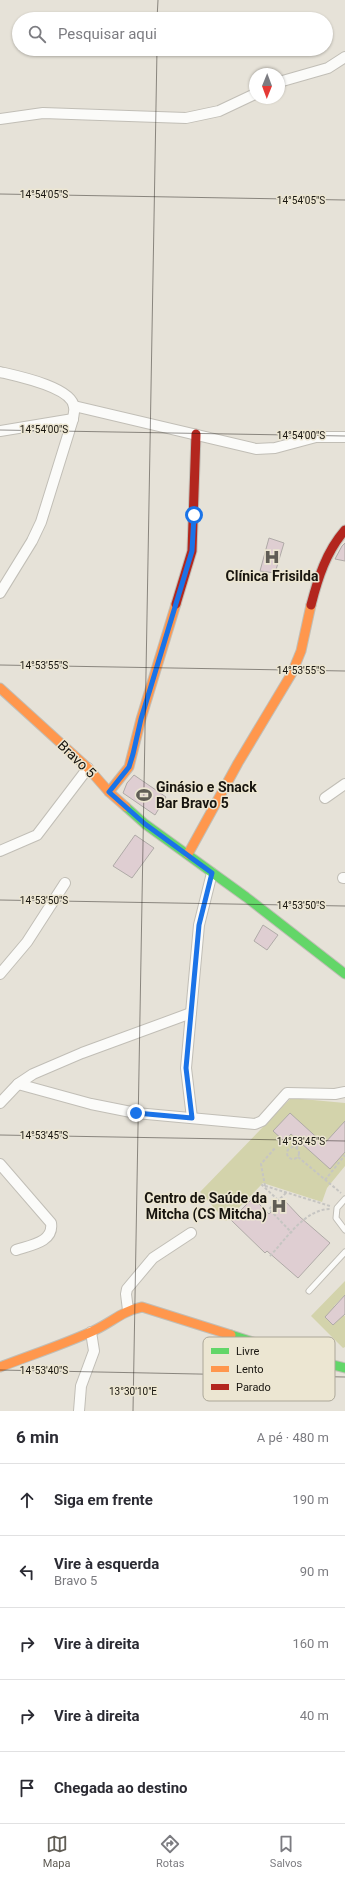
<!DOCTYPE html>
<html lang="pt">
<head>
<meta charset="utf-8">
<style>
  body { margin:0; font-family:Roboto,sans-serif; background:#f7f7f7; color:#2b2b33 }
  .compass { position:absolute; left:249px; top:68px; width:36px; height:36px; border-radius:50%; background:#fff; box-shadow:0 1px 3px #0004; rotate:181deg }
  .stop { position:absolute; width:12px; height:12px; margin:-9px; border:3px solid #1a73e8; border-radius:50%; background:#fff }
  .stop.end { background:#1a73e8; border-color:#fff; box-shadow:0 1px 4px #0008 }
  .list { margin:0; padding:0; list-style:none }
  h2 { display:flex; justify-content:space-between; align-items:center; height:52px; margin:0; padding:0 16px; font-size:17px }
  h2 small { font-size:13px; font-weight:400; color:#7c7c81 }
  .list li { display:grid; grid-template-columns:26px 1fr auto; gap:12px; align-items:center; box-sizing:border-box; height:72px; padding:0 16px; border-top:1px solid #e1e1e2 }
  .list b { display:block; font-size:15px; white-space:nowrap }
  .list p { margin:0; font-size:13px; white-space:nowrap; color:#7c7c81 }
  .list em { font-size:13px; font-style:normal; color:#7c7c81 }
  .icon { flex:none; width:22px; height:22px; fill:none; stroke:currentColor; stroke-width:2; stroke-linecap:round; stroke-linejoin:round }
  .map { position:relative; flex:none; width:345px; height:1411px; overflow:hidden }
  .search { position:absolute; background:#fff; box-shadow:0 1px 3px #0004; left:12px; right:12px; top:12px; height:44px; display:flex; align-items:center; gap:10px; box-sizing:border-box; padding:0 14px; border-radius:22px; color:#7c7c81; font-size:15px }
  .sheet { height:412px; background:#fff }
  nav { display:flex; justify-content:space-around; align-items:center; box-sizing:border-box; height:56px; border-top:1px solid #e1e1e2; background:#fff; font-size:11px; color:#7c7c81 }
  nav a { display:grid; justify-items:center; gap:2px }
  nav .on { color:#605d55 }
  .map>svg:first-child { display:block }
</style>
</head>
<body>
<div class="map">
<svg width="345" height="1411" viewBox="0 0 345 1411">
  <rect width="100%" height="100%" fill="#e6e2d8"/>
  <g fill="#d3d3ab">
    <path d="M 291,1098 L 345,1103 L 345,1166 L 327,1188 L 322,1202 L 263,1183 L 226,1221 L 200,1192 Z"/>
    <path d="M 345,1281 L 345,1295 L 334,1306 L 345,1316 L 345,1347 L 343,1348 L 311,1316 Z"/>
  </g>
  <g fill="#dfced2" stroke="#afaaa7">
    <path d="M 269,538 L 284,543 L 275,573 L 260,571 Z"/>
    <path d="M 345,543 L 345,561 L 335,559 L 342,546 Z"/>
    <path d="M 134,775 L 166,797 L 155,815 L 123,793 L 127,783 Z"/>
    <path d="M 135,835 L 154,848 L 132,878 L 113,866 Z"/>
    <path d="M 263,925 L 278,935 L 267,950 L 254,941 Z"/>
    <path d="M 290,1113 L 324,1144 L 345,1121 L 345,1152 L 330,1169 L 291,1134 L 284,1141 L 273,1131 Z"/>
    <path d="M 253,1198 L 269,1214 L 284,1200 L 300,1217 L 330,1243 L 298,1278 L 267,1251 L 265,1253 L 231,1220 Z"/>
    <path d="M 345,1295 L 345,1314 L 333,1325 L 325,1317 Z"/>
  </g>
  <g fill="none" stroke-linecap="round" stroke-linejoin="round">
    <defs>
      <g id="lane">
        <path d="M 345,1199 L 337,1208 L 336,1218 L 345,1230"/>
        <path d="M 309,1291 L 345,1252"/>
      </g>
      <g id="street">
        <path d="M 279,82 L 328,68 L 345,57"/>
        <path d="M 0,119 L 43,113 L 186,118 L 219,111 L 255,94"/>
        <path d="M 0,372 C 17,376 72,387 74,407 C 75,411 73,416 73,419 L 41,522 L 32,541 L 0,593"/>
        <path d="M 74,406 L 256,449 L 275,448 L 316,437 L 345,437"/>
        <path d="M 0,431 L 73,419"/>
        <path d="M 325,798 L 345,784"/>
        <path d="M 0,851 L 37,835 L 88,768"/>
        <path d="M 343,878 L 345,878"/>
        <path d="M 0,974 L 27,942 L 65,883"/>
        <path d="M 18,1084 L 91,1104 L 136,1113 L 255,1124 L 262,1121 L 287,1093 L 335,1094 L 345,1092"/>
        <path d="M 0,1103 L 18,1084 L 33,1074 L 82,1053 L 191,1013"/>
        <path d="M 192,1118 L 186,1068 L 199,925 L 212,873"/>
        <path d="M 0,1164 L 51,1223 C 54,1242 31,1245 16,1250"/>
        <path d="M 128,1310 L 126,1294 L 127,1289 L 153,1258 L 191,1233"/>
        <path d="M 79,1411 L 81,1386 L 94,1351 L 91,1332"/>
      </g>
      <g id="fast">
        <path d="M 126,807 L 145,824 L 246,897 L 345,974"/>
        <path d="M 231,1335 L 297,1356 L 345,1368"/>
      </g>
      <g id="slow">
        <path d="M 0,688 L 88,768 L 109,792 L 126,807"/>
        <path d="M 109,792 L 129,767 L 141,719 L 176,604"/>
        <path d="M 188,854 L 238,763 L 292,673 L 301,651 L 311,605"/>
        <path d="M 0,1367 C 31,1355 62,1345 93,1331 C 111,1323 122,1311 142,1307 L 231,1335"/>
      </g>
      <g id="jam">
        <path d="M 176,604 L 192,551 L 196,434"/>
        <path d="M 311,605 C 318,578 326,552 345,530"/>
      </g>
    </defs>
    <use href="#lane" stroke="#c1beb6" stroke-width="7"/>
    <use href="#street" stroke="#c1beb6" stroke-width="12"/>
    <use href="#fast" stroke="#c1beb6" stroke-width="11"/>
    <use href="#slow" stroke="#c1beb6" stroke-width="11"/>
    <use href="#jam" stroke="#c1beb6" stroke-width="11"/>
    <g stroke="#c6c5c2" stroke-width="2" stroke-dasharray="3 2" stroke-linecap="butt">
      <circle cx="293" cy="1153" r="6"/>
      <path d="M 296,1148 L 301,1142"/>
      <path d="M 298,1157 L 341,1193"/>
      <path d="M 325,1180 L 345,1155"/>
      <path d="M 265,1186 L 261,1164 L 275,1148"/>
      <path d="M 286,1193 L 269,1209 L 292,1233"/>
      <path d="M 278,1200 L 262,1185 L 330,1206"/>
      <path d="M 270,1256 C 286,1239 305,1209 330,1209"/>
    </g>
    <use href="#lane" stroke="#fbfbf9" stroke-width="5"/>
    <use href="#street" stroke="#fbfbf9" stroke-width="10"/>
    <use href="#fast" stroke="#63d668" stroke-width="9"/>
    <use href="#slow" stroke="#ff974d" stroke-width="9"/>
    <use href="#jam" stroke="#b3261e" stroke-width="9"/>
  </g>
  <g fill="none" stroke-linecap="round" stroke-linejoin="round">
    <path stroke="#1a73e8" stroke-width="5" d="M 136,1113 L 192,1118 L 186,1068 L 199,925 L 212,873 L 145,824 L 109,792 L 129,767 L 133,754 L 141,719 L 192,551 L 194,515"/>
  </g>
  <path fill="none" stroke="#18150f" stroke-width="1" stroke-opacity="0.45" d="M 157,19 L 158,0M 0,194 L 345,200M 0,430 L 345,436M 0,665 L 345,671M 0,900 L 345,906M 0,1135 L 345,1141M 0,1370 L 345,1377M 133,1411 L 157,49"/>
  <defs>
    <symbol id="hospital-bare" viewBox="-9 -9 18 18"><path d="M-5-5h3v3.5h4V-5h3V5h-3V1.5h-4V5h-3Z" fill="#605d55" stroke="#ece6d2" stroke-width="2.5" paint-order="stroke"/></symbol>
    <symbol id="stadium-bare" viewBox="-9 -9 18 18"><path d="M0-5a6.5 5 0 1 0 0 10a6.5 5 0 1 0 0-10ZM-3.5-1.8h7v3.6h-7Z" fill="#605d55" stroke="#ece6d2" stroke-width="2.5" paint-order="stroke"/></symbol>
  </defs>
  <g fill-rule="evenodd">
    <use href="#hospital-bare" x="261" y="546" width="22" height="22"/>
    <use href="#stadium-bare" x="133" y="784" width="22" height="22"/>
    <use href="#hospital-bare" x="268" y="1195" width="22" height="22"/>
  </g>
  <g text-anchor="middle" dominant-baseline="central" stroke-width="3" stroke-linejoin="round" paint-order="stroke">
    <g font-size="14" font-weight="bold" fill="#18150f" stroke="#ece6d2">
      <text x="272" y="576">Clínica Frisilda</text>
      <text x="156" y="787" text-anchor="start">Ginásio e Snack<tspan x="156" dy="16">Bar Bravo 5</tspan></text>
      <text x="267" y="1198" text-anchor="end">Centro de Saúde da<tspan x="267" dy="16">Mitcha (CS Mitcha)</tspan></text>
    </g>
    <g font-size="14" fill="#18150f" stroke="#ece6d2">
      <text transform="translate(77 759) rotate(44)">Bravo 5</text>
    </g>
  </g>
  <rect x="203" y="1337" width="132" height="64" rx="6" fill="#ece6d2" stroke="#aca798" stroke-width="1"/>
  <rect x="211" y="1348" width="18" height="6" fill="#63d668"/>
  <rect x="211" y="1366" width="18" height="6" fill="#ff974d"/>
  <rect x="211" y="1384" width="18" height="6" fill="#b3261e"/>
  <g font-size="11" fill="#18150f">
    <text x="236" y="1355">Livre</text>
    <text x="236" y="1373">Lento</text>
    <text x="236" y="1391">Parado</text>
  </g>
  <g font-size="10" text-anchor="middle" fill="#18150f" stroke="#ece6d2" stroke-width="3" stroke-linejoin="round" paint-order="stroke">
    <text x="44" y="198">14°54'05"S</text>
    <text x="301" y="204">14°54'05"S</text>
    <text x="44" y="433">14°54'00"S</text>
    <text x="301" y="439">14°54'00"S</text>
    <text x="44" y="669">14°53'55"S</text>
    <text x="301" y="674">14°53'55"S</text>
    <text x="44" y="904">14°53'50"S</text>
    <text x="301" y="909">14°53'50"S</text>
    <text x="44" y="1139">14°53'45"S</text>
    <text x="301" y="1145">14°53'45"S</text>
    <text x="44" y="1374">14°53'40"S</text>
    <text x="133" y="1395">13°30'10"E</text>
  </g>
</svg>
<svg class="compass" viewBox="-18 -18 36 36"><path d="M0-13l5 13h-10z" fill="#e53935"/><path d="M0 13l5-13h-10z" fill="#7c7c81"/></svg>
<div class="stop" style="left:194px;top:515px"></div>
<div class="stop end" style="left:136px;top:1113px"></div>
<div class="search"><svg class="icon" aria-label="search" viewBox="0 0 24 24"><circle cx="10" cy="10" r="6"/><path d="M15 15l6 6"/></svg>Pesquisar aqui</div>
</div>
<section class="sheet">
<h2>6 min<small>A pé · 480 m</small></h2>
<ul class="list">
<li><svg class="icon" aria-label="ahead" viewBox="0 0 24 24"><path d="M12 20V5M6 11l6-6 6 6"/></svg><div><b>Siga em frente</b></div><em>190 m</em></li>
<li><svg class="icon" aria-label="left" viewBox="0 0 24 24"><path d="M17 20v-9H6M10 6l-5 5 5 5"/></svg><div><b>Vire à esquerda</b><p>Bravo 5</p></div><em>90 m</em></li>
<li><svg class="icon" aria-label="right" viewBox="0 0 24 24"><path d="M7 20v-9h11M14 6l5 5-5 5"/></svg><div><b>Vire à direita</b></div><em>160 m</em></li>
<li><svg class="icon" aria-label="right" viewBox="0 0 24 24"><path d="M7 20v-9h11M14 6l5 5-5 5"/></svg><div><b>Vire à direita</b></div><em>40 m</em></li>
<li><svg class="icon" aria-label="arrive" viewBox="0 0 24 24"><path d="M6 21V4h12l-3 4 3 4H6"/></svg><div><b>Chegada ao destino</b></div></li>
</ul>
</section>
<nav>
<a class="on"><svg class="icon" aria-label="map" viewBox="0 0 24 24"><path d="M3 6l6-2 6 2 6-2v14l-6 2-6-2-6 2zM9 4v14M15 6v14"/></svg>Mapa</a>
<a><svg class="icon" aria-label="directions" viewBox="0 0 24 24"><path d="M12 3l9 9-9 9-9-9zM9 14v-3h6M13 9l2 2-2 2"/></svg>Rotas</a>
<a><svg class="icon" aria-label="saved" viewBox="0 0 24 24"><path d="M7 4h10v16l-5-4-5 4z"/></svg>Salvos</a>
</nav>
</body>
</html>
